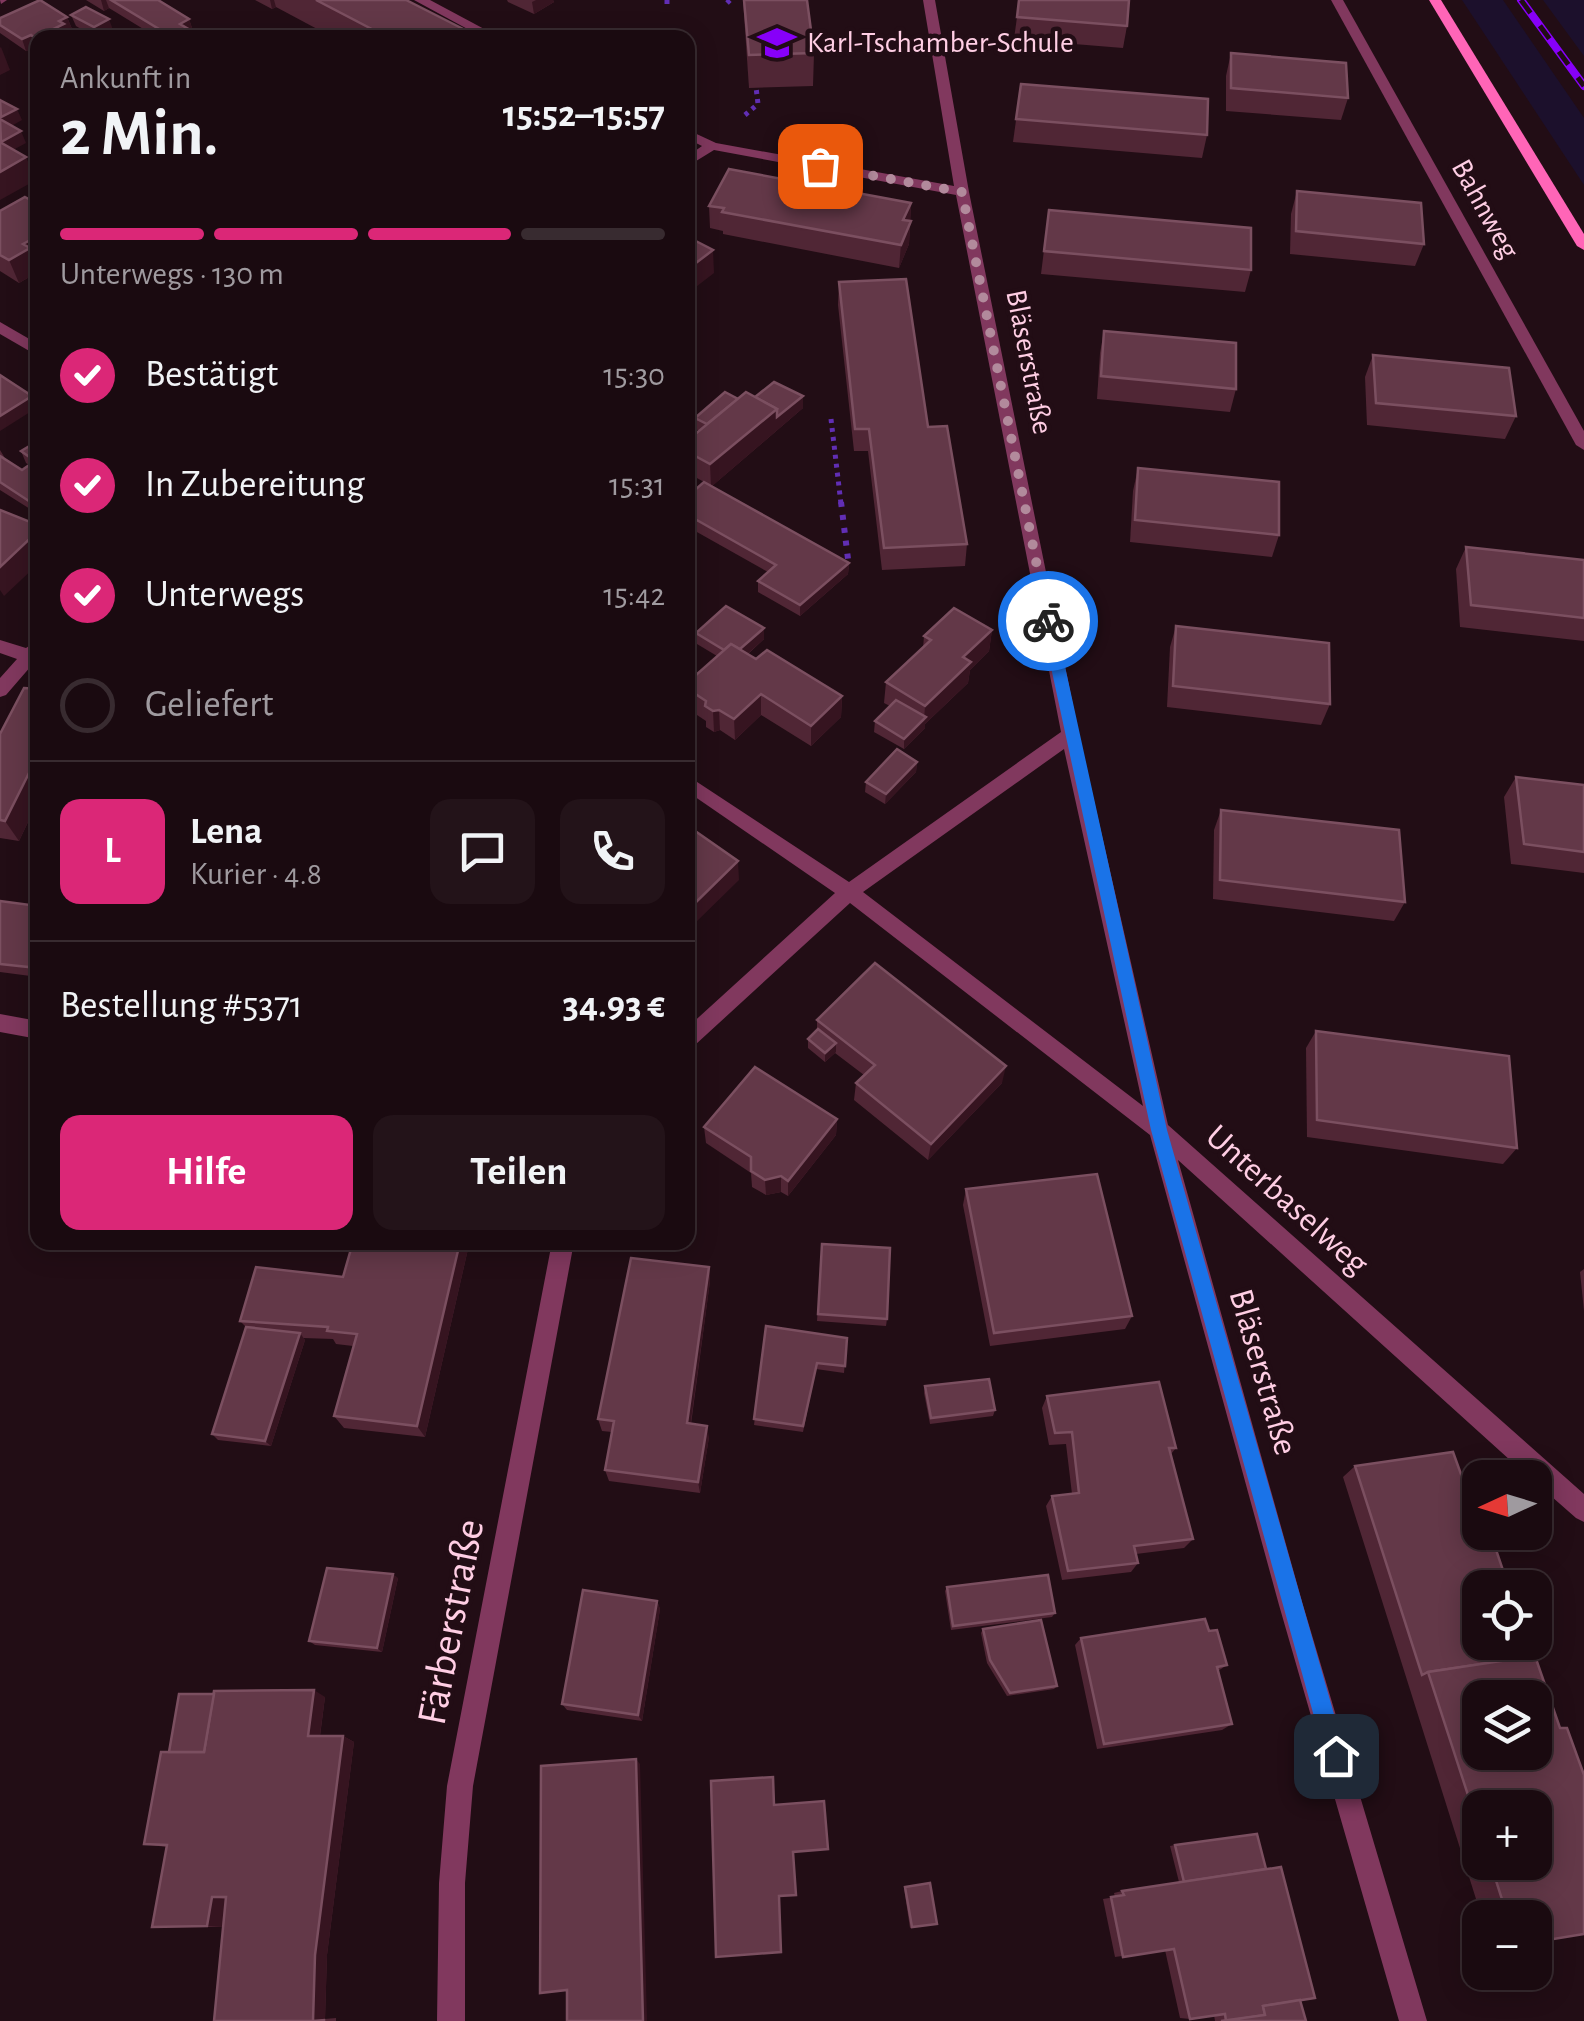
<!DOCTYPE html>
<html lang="de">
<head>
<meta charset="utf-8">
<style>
  :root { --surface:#1a0a10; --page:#231319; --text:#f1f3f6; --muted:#9f9a9f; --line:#382b30; --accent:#db2777 }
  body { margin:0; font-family:"Alegreya Sans",sans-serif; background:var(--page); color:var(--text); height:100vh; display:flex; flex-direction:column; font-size:38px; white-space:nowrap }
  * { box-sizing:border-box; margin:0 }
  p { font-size:32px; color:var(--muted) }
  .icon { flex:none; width:55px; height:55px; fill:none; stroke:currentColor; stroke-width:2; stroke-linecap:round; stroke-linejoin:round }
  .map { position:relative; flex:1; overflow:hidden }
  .panel { position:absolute; left:30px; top:30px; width:665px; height:1220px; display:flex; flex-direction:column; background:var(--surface); border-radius:20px; box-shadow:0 5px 25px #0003,0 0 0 2px var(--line) }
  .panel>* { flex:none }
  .needle { width:65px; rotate:266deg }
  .buttons { position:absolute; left:1462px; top:1460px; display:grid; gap:20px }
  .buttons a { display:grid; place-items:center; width:90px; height:90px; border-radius:20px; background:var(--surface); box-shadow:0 5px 25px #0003,0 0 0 2px var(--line); font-size:50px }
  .pin { position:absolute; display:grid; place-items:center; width:85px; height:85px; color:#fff; margin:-42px; border-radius:20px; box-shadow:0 5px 15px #0006 }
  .courier { position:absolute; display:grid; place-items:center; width:100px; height:100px; margin:-50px; border:8px solid #1a73e8; border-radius:50%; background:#fff; color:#222; box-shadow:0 2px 12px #0007 }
  .head em { font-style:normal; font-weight:700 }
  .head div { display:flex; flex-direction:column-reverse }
  .head { display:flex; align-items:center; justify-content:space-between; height:170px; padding:0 30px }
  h1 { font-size:65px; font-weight:700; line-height:75px }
  .bar { display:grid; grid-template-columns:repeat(4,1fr); gap:15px 10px; align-content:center; height:120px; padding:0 30px }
  .bar i { height:12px; border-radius:8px; background:var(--line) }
  .bar .on { background:var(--accent) }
  .bar p { grid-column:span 4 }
  .line { display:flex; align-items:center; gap:25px; padding:0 30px; border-top:2px solid var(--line) }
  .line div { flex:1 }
  .round { display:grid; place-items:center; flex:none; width:105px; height:105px; border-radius:20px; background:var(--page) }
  ol { padding:0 30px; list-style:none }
  li { display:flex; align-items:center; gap:30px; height:110px }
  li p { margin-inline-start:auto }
  li .icon { padding:10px; border-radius:50%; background:var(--accent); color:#fff; stroke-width:4 }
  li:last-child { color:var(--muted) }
  li i { width:55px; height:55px; border:5px solid var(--line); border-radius:50% }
  .primary-button { display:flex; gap:20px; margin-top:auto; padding:20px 30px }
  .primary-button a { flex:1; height:115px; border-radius:20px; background:var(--accent); color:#fff; font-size:40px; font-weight:700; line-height:115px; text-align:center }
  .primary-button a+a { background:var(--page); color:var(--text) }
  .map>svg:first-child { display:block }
</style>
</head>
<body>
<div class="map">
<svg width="1584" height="2021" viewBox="0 0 1584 2021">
  <rect width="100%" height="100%" fill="#220d15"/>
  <g fill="#1c102c">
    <polygon points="1462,0 1503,0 1584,118 1584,185"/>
    <polygon points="1543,0 1584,0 1584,56"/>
  </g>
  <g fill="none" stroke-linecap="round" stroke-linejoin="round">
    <g stroke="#612eb4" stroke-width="5" stroke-dasharray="4 5" stroke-linecap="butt">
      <polyline points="667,0 667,5"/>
      <polyline points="727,3 730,0"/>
      <polyline points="745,115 758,104 756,87"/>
      <polyline points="831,419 841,504"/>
    </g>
    <polyline stroke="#612eb4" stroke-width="6" stroke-dasharray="5 8" stroke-linecap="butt" points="841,502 848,559"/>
    <g fill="#81385e" fill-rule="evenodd">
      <polygon points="0,0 7,0 1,4"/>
      <polygon points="414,0 430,0 501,38 484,38"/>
      <path d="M 923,0 L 935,0 L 969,192 L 1079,735 L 1168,1125 L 1584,1494 L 1584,1522 L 1576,1518 L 1535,1482 L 1535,1478 L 1530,1478 L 1178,1160 L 1303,1605 L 1427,2021 L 1399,2021 L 1279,1605 L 1150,1135 L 850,903 L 695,1045 L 688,1048 L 688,1027 L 835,893 L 688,792 L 688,776 L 849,882 L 1061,732 L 956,195 L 714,150 L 688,166 L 688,156 L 702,146 L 688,139 L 688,130 L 716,143 L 954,186 ZM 1064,749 L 1143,1106 L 863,892 Z"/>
      <polygon points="1331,0 1343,0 1584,431 1584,450 1576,445"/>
      <polygon points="0,322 38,344 38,356 0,334"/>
      <polygon points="0,640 26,648 38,640 38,658 6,695 0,697 0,678 17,659 0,653"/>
      <polygon points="0,1014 38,1021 38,1039 0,1032"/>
      <polygon points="552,1242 574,1242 473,1786 465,1883 465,2021 437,2021 439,1883 447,1786"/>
    </g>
    <polygon fill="#ff65b7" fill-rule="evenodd" points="1429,0 1441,0 1584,234 1584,250 1577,246"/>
    <g stroke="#8700f9" stroke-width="8">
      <polyline id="rail" points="1521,0 1584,86"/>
    </g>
    <use href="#rail" stroke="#220d15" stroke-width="5" stroke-dasharray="16" stroke-linecap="butt"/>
  </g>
  <g fill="#502635" fill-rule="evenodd">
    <polygon points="86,0 158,0 189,19 193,31 190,32 192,38 158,38 109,8 104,11"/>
    <polygon points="255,0 406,0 481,38 334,38 276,7 272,9"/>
    <polygon points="507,0 553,0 554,2 534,14 508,2"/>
    <polygon points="743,0 807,0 814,53 813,86 749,88"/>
    <polygon points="71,15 113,30 96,38 76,26"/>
    <polygon points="67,17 72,29 67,31 69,36 66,38 38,38 38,48 36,47 26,51 0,33 0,18"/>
    <polygon points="1017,17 1127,26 1123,48 1014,39"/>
    <polygon points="1231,53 1348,98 1341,120 1226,111 1226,76"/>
    <polygon points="1021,84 1207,135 1202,158 1013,142"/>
    <polygon points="1297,191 1424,244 1415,266 1290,254 1291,214"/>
    <polygon points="911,203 909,244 899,268 723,234 723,231 710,228 709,206"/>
    <polygon points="38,204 38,272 19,283 0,271 0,211"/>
    <polygon points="1049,210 1251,270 1245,292 1041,274"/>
    <polygon points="839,282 928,427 967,544 965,566 882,570 868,451 854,451 838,305"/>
    <polygon points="1104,331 1236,389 1230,412 1097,399 1100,353"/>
    <polygon points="1373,355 1516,416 1505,439 1367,425 1365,377"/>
    <polygon points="755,397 803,408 712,486 849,563 848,574 800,616 758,592 758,581 768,572 688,527 688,496 704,482 688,473 688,440 699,431 696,429 695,418 738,399"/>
    <polygon points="38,441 38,514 0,490 0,450 6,460 22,470 29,465 26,463 21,451"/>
    <polygon points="1138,468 1279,535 1272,557 1130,542 1133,491"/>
    <polygon points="1466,547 1584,560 1584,641 1460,627 1456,569"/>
    <polygon points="1176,626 1330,704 1321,725 1167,707 1170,647"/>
    <polygon points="992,630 989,651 970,670 968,683 925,724 925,728 904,749 874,732 875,721 890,706 884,703 886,682 923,648 924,636"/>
    <polygon points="696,633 764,639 748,654 842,696 841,717 811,746 761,715 735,740 720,730 714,732 706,727 706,721 688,709 688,682 717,656 697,644"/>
    <polygon points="38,678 38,801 19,841 0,838 0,734"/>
    <polygon points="917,762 916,772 885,804 865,792 866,782"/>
    <polygon points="1516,777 1584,785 1584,873 1511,864 1504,797"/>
    <polygon points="1221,810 1405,902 1394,921 1213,899 1214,830"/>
    <polygon points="0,901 38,906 38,977 0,972"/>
    <polygon points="817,1020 1002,1083 928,1160 854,1100 856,1083 864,1075 835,1053 825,1062 808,1048 808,1039 817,1030"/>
    <polygon points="1316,1031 1517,1148 1503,1164 1307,1137 1306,1048"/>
    <polygon points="837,1119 836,1135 788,1196 781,1192 766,1195 752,1187 751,1173 706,1143 704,1127"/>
    <polygon points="966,1189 1132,1316 1125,1329 990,1346 963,1205"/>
    <polygon points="822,1244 887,1319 886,1326 817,1321"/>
    <polygon points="468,1249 425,1437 344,1428 334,1416 353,1346 336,1344 333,1339 303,1338 305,1340 271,1446 218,1440 212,1434 246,1327 240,1321 343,1277"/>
    <polygon points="709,1267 710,1281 691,1424 709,1437 700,1493 609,1481 605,1470 612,1432 602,1431 598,1419"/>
    <polygon points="1584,1269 1584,1311 1580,1272"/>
    <polygon points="766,1326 847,1338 844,1373 816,1369 803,1432 754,1425"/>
    <polygon points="925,1386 995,1410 993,1416 930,1424 924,1393"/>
    <polygon points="1047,1396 1176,1448 1171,1454 1193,1539 1184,1548 1136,1554 1138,1563 1131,1572 1062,1580 1046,1506 1052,1496 1072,1494 1066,1444 1049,1445 1042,1408"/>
    <path d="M 1355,1466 L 1480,1588 L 1527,1657 L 1560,1728 L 1535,1918 L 1482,1918 L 1343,1477 ZM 1480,1808 L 1535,1862 L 1480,1862 Z"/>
    <polygon points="398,1578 382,1652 315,1645 309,1641"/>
    <polygon points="947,1587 1055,1613 1052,1617 951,1630 945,1591"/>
    <polygon points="657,1601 660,1609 642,1721 567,1710 562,1704"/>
    <polygon points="983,1629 1057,1686 1054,1689 1007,1696 987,1663 981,1633"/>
    <polygon points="1209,1631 1227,1665 1218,1671 1232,1724 1222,1730 1097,1749 1075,1645 1081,1638"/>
    <polygon points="325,1697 320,1736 343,1736 354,1742 327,1955 325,2019 336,2018 336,2021 214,2021 226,1900 222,1927 152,1927 166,1847 144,1844 169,1752"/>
    <polygon points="1175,1845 1300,2000 1306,2021 1215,2021 1214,2015 1190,2019 1180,2018 1165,1950 1115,1957 1103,1899 1115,1897 1114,1893 1122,1891 1179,1882 1170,1846"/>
    <polygon points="905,1887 937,1924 910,1928 904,1888"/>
  </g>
  <g fill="#361420">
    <polygon points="101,0 106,0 109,8 104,11"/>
    <polygon points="270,0 274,0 276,7 272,9"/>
    <polygon points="536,0 553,0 554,2 534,14 532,2"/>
    <polygon points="67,17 72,29 67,31 69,36 66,38 38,38 38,43 35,38"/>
    <polygon points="109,19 113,30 98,38 94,27"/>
    <polygon points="189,19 193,31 190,32 192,38 176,38 180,24"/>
    <polygon points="31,35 36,47 26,51 22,39"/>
    <polygon points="1,47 10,70 0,75 0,48"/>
    <polygon points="17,109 22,120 6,129 1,117"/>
    <polygon points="21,131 26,143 0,157 0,143"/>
    <polygon points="26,157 36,180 0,200 0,172"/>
    <polygon points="911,203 909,244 899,268 903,220"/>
    <polygon points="38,236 38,272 19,283 9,260 23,244"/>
    <polygon points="713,250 714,273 688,293 688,269"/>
    <polygon points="32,396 38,407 0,431 0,416"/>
    <polygon points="803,396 803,408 711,487 710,464 777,409"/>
    <polygon points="38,531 38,564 4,596 0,590 0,567"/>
    <polygon points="849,563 848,574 800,616 800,605"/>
    <polygon points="764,628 764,639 734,666 733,656"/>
    <polygon points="992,630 989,651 970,670 968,683 925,724 925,728 904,749 904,739 924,720 925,706 963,657"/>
    <polygon points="761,694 761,715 735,740 734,719"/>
    <polygon points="842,696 841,717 811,746 811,726"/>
    <polygon points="719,710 720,730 714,732 713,711"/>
    <polygon points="37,755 38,801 19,841 5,821"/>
    <polygon points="917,762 916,772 885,804 886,794"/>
    <polygon points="738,861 739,880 693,925 694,936 688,943 688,910"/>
    <polygon points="836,1043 836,1052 825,1062 825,1053"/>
    <polygon points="1006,1066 1002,1083 928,1160 931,1144"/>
    <polygon points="837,1119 836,1135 788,1196 788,1181"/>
    <polygon points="781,1176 781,1192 766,1195 765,1180"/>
    <polygon points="460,1242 465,1242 468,1249 425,1437 417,1426"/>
    <polygon points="709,1267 710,1281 689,1435 687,1423"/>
    <polygon points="300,1333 305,1340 271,1446 265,1441"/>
    <polygon points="707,1426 709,1437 700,1493 698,1482"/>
    <polygon points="393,1574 398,1578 382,1652 377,1648"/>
    <polygon points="657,1601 660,1609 642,1721 638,1715"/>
    <polygon points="314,1690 325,1697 319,1742 308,1736"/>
    <polygon points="343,1736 354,1742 327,1955 325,2019 313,2021 315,1955"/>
    <polygon points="636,1759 640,1764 647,2021 643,2021"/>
    <polygon points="212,1897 226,1899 222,1927 207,1926"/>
  </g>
  <g fill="#633848" stroke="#7b4f60" stroke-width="2.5" fill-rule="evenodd">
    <polygon points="40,0 67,17 59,21 64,24 35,38 31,35 22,39 0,25 0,18"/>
    <polygon points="111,0 158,0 189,19 180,24 190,30 174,38"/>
    <polygon points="316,0 406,0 481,38 389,38"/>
    <polygon points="744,0 807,0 814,53 749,55"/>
    <polygon points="1019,0 1129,0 1127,26 1017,17"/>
    <polygon points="86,7 109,19 94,27 71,15"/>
    <polygon points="1231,53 1346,63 1348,98 1231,88"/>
    <polygon points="1021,84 1208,99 1207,135 1016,119"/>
    <polygon points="0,100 17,109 1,117"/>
    <polygon points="0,119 21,131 1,142"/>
    <polygon points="0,142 26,157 0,172"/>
    <polygon points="729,169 911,203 903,220 911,221 901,245 722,212 724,208 709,206"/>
    <polygon points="1297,191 1421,203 1424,244 1296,231"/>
    <polygon points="25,197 38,204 38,236 23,244 30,248 9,260 0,255 0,211"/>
    <polygon points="1049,210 1251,228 1251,270 1044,251"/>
    <polygon points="688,237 713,250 688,269"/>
    <polygon points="906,279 928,427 947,426 967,544 884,548 869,429 855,429 839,282"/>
    <polygon points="1104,331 1236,343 1236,389 1101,376"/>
    <polygon points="1373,355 1509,368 1516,416 1376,403"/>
    <polygon points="0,375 32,396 0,416"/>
    <polygon points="774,382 803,396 777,417 777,409 755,397"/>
    <polygon points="725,392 738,399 707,424 695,418"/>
    <polygon points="746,392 777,409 710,464 688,452 688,440"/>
    <polygon points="38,441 38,470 36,471 38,478 30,483 38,488 38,507 0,482 0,456 22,470 35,461 21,451"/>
    <polygon points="1138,468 1279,482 1279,535 1135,520"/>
    <polygon points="704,482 849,563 800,605 758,581 776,565 688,515 688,496"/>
    <polygon points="0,510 38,525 38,531 0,567"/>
    <polygon points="1466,547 1584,560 1584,618 1471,605"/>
    <polygon points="726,606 764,628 740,649 731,644 724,650 696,633"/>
    <polygon points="954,608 992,630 963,657 971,662 925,706 886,682 931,640 924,636"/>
    <polygon points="1176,626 1329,643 1330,704 1173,686"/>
    <polygon points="731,644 756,659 767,650 842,696 811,726 761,694 734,719 719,710 713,711 705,706 706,701 688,689 688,682"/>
    <polygon points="35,678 38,678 38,689 30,689"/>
    <polygon points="24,688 38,689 38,755 5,821 0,820 0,734"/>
    <polygon points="896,700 926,717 904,739 875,721"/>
    <polygon points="897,749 917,762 886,794 866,782"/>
    <polygon points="1516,777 1584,785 1584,852 1524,844"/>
    <polygon points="1221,810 1399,830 1405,902 1220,880"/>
    <polygon points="688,826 738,861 688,910"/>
    <polygon points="0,901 38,906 38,968 0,964"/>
    <polygon points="875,963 1006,1066 931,1144 856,1083 875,1065 817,1020"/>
    <polygon points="818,1029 836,1043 825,1053 808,1039"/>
    <polygon points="1316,1031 1509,1056 1517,1148 1317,1120"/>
    <polygon points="755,1067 837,1119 788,1181 781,1176 765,1180 751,1171 751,1157 704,1127"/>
    <polygon points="1097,1174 1132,1316 994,1333 966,1189"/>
    <polygon points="353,1242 460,1242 417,1426 334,1416 357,1334 327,1331 328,1327 240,1321 256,1267 343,1277"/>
    <polygon points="822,1244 890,1248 887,1319 818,1314"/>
    <polygon points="631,1258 709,1267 687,1423 707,1426 698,1482 605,1470 614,1421 598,1419"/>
    <polygon points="766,1326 847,1338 845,1366 817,1363 803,1426 754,1419"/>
    <polygon points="246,1327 300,1333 265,1441 212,1434"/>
    <polygon points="989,1379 995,1410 931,1418 925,1386"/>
    <polygon points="1159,1382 1176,1448 1169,1448 1193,1539 1134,1546 1138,1563 1068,1571 1052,1496 1079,1493 1072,1432 1055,1433 1047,1396"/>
    <polygon points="1453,1452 1471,1502 1478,1501 1480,1506 1480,1532 1490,1532 1509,1588 1480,1588 1480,1642 1521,1642 1527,1657 1428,1672 1422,1675 1355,1466"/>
    <polygon points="327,1568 393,1574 377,1648 309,1641"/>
    <polygon points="1048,1575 1055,1613 953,1626 947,1587"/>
    <polygon points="583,1590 657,1601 638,1715 562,1704"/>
    <polygon points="1205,1619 1209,1631 1217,1630 1227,1665 1217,1667 1232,1724 1104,1744 1081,1638"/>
    <polygon points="1041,1620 1057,1686 1010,1693 990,1660 983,1629"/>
    <path d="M 1535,1656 L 1560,1728 L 1567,1728 L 1584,1775 L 1584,1934 L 1535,1942 L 1535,1918 L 1508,1918 L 1490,1862 L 1535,1862 L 1535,1808 L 1480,1808 L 1480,1832 L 1428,1672 ZM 1480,1698 L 1535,1698 L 1535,1752 L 1480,1752 Z"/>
    <polygon points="314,1690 308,1736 343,1736 315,1955 313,2021 324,2020 324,2021 214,2021 226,1897 212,1897 207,1926 152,1927 167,1845 144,1844 161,1752 204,1752 214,1691"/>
    <polygon points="179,1694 214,1694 204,1752 169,1752"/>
    <polygon points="636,1759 643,2021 567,2021 567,1990 540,1993 541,1766"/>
    <polygon points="773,1777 774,1805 824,1801 828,1849 793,1852 796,1895 779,1896 781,1952 716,1957 711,1781"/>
    <polygon points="1257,1834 1266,1869 1184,1882 1175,1845"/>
    <polygon points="1281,1867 1315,1998 1263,2006 1265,2015 1226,2021 1225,2014 1190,2019 1174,1949 1123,1957 1111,1897 1124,1895 1122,1891"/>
    <polygon points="930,1883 937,1924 912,1927 905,1887"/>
    <polygon points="1300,2000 1306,2021 1221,2021 1265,2015 1263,2006"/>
  </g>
  <polygon fill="#1a73e8" points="1048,616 1055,621 1167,1130 1346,1756 1343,1764 1336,1767 1328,1764 1325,1756 1151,1130 1041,621"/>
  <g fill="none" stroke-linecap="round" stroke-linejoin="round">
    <polyline stroke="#b28a9c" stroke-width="10" stroke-dasharray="0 18" points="820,166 962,192 1048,621"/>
  </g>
  <defs>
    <g id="school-bare" transform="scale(3)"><path d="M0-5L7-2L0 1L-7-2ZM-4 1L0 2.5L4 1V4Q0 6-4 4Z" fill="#8700f9" stroke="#220d15" stroke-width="2.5" paint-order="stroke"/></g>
  </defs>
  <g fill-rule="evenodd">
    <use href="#school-bare" x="777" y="43"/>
  </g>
  <g text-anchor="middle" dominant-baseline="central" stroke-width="9" stroke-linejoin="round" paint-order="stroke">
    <g font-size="30" fill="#ffcee4" stroke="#220d15" text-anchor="start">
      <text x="807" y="43">Karl-Tschamber-Schule</text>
    </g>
    <g font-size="30" fill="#ffcee4" stroke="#220d15">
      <text transform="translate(1485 209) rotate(61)">Bahnweg</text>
      <text transform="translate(1029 362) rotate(79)">Bläserstraße</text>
    </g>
    <g font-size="35" fill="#ffcee4" stroke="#220d15">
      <text transform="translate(1287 1200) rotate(42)">Unterbaselweg</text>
      <text transform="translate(1263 1372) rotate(74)">Bläserstraße</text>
    </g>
    <g font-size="42" fill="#ffcee4" stroke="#220d15">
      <text transform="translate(451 1622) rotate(-79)">Färberstraße</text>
    </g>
  </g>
</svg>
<div class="buttons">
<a><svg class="needle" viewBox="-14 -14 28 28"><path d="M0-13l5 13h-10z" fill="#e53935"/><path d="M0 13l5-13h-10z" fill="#9f9a9f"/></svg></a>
<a><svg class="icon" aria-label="locate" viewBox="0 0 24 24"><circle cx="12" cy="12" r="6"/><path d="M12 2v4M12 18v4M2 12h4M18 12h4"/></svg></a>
<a><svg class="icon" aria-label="layers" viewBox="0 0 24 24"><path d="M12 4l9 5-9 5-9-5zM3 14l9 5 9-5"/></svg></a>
<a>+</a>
<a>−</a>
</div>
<div class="pin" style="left:820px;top:166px;background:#ea580c"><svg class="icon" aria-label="bag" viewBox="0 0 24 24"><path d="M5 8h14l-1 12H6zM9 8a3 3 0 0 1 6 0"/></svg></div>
<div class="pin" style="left:1336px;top:1756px;background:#1f2937"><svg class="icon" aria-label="home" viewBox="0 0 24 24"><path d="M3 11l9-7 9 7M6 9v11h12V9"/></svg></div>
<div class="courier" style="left:1048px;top:621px"><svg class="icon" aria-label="bike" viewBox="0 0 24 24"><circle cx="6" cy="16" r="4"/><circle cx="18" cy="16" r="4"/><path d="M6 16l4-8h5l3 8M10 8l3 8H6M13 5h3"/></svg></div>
<section class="panel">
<div class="head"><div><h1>2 Min.</h1><p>Ankunft in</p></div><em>15:52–15:57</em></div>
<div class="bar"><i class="on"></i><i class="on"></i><i class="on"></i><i></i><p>Unterwegs · 130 m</p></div>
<ol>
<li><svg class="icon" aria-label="check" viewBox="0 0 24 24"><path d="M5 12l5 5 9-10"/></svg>Bestätigt<p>15:30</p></li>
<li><svg class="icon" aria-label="check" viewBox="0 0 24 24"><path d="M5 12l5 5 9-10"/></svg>In Zubereitung<p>15:31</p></li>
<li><svg class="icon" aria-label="check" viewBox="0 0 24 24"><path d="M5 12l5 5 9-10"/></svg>Unterwegs<p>15:42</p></li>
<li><i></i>Geliefert</li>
</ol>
<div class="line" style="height:180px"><b class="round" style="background:var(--accent);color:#fff">L</b><div><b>Lena</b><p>Kurier · 4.8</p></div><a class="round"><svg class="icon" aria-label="chat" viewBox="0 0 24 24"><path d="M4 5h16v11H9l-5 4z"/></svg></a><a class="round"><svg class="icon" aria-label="phone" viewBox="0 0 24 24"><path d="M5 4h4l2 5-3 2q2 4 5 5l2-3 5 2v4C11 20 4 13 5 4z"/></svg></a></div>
<div class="line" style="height:130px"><div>Bestellung #5371</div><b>34.93 €</b></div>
<div class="primary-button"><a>Hilfe</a><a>Teilen</a></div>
</section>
</div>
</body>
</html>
